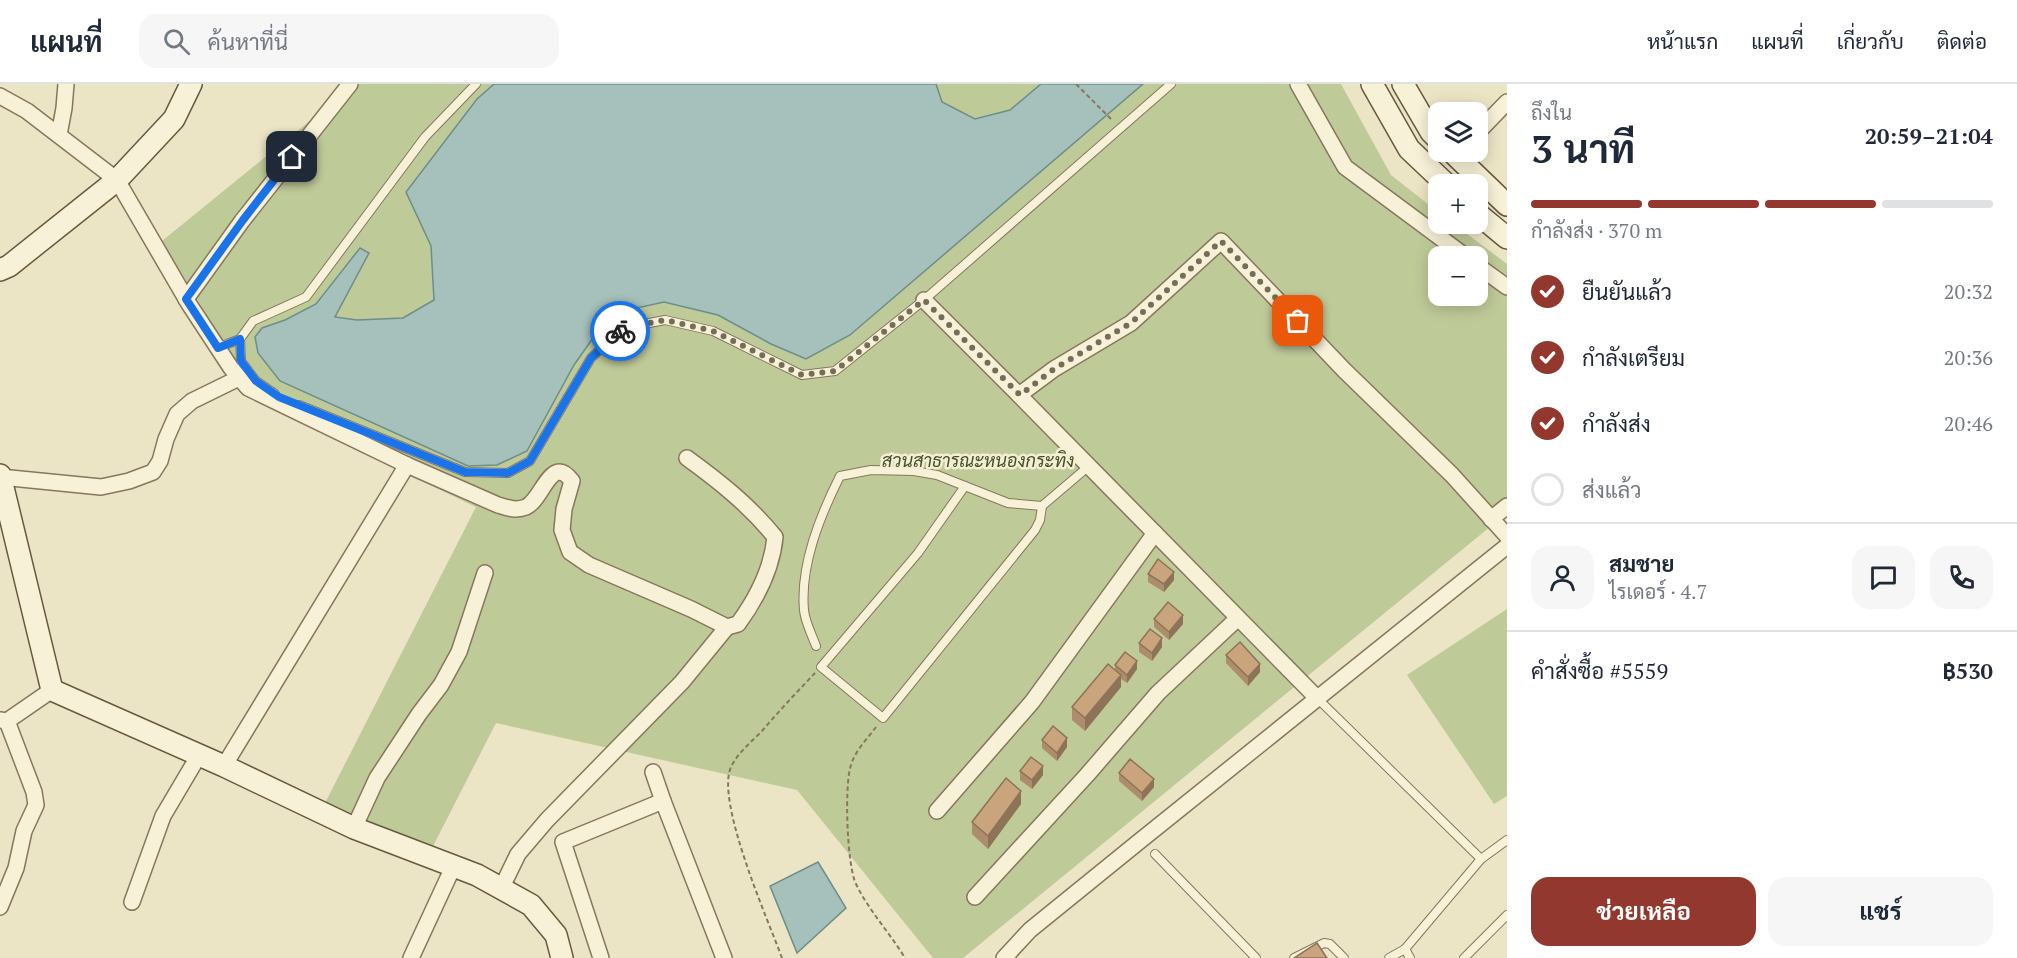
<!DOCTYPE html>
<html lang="th">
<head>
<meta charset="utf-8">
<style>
  :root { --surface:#fff; --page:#f6f6f7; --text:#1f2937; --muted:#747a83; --line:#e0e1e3; --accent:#93382e }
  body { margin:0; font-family:"PT Serif",Sarabun,serif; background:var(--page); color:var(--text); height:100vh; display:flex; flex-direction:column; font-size:22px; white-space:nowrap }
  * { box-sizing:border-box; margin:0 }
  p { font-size:20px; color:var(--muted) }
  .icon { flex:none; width:33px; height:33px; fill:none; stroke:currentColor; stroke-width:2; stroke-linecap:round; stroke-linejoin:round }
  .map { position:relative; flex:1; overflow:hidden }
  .drawer { display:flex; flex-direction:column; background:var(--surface); width:510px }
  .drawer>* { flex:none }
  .buttons { position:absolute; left:1428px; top:18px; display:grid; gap:12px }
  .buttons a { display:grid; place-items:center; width:60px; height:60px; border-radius:12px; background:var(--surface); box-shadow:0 3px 15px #0003; font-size:30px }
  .pin { position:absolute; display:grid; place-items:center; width:51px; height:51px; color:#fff; margin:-26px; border-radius:12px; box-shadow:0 3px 9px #0006 }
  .courier { position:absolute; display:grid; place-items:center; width:60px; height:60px; margin:-30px; border:4px solid #1a73e8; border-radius:50%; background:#fff; color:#222; box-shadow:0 2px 8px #0007 }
  .head em { font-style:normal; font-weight:700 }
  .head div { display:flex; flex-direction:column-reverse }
  .head { display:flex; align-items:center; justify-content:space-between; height:102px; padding:0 24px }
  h1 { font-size:39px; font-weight:700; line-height:45px }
  .bar { display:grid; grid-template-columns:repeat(4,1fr); gap:9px 6px; align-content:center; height:72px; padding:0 24px }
  .bar i { height:8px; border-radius:4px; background:var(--line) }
  .bar .current { background:var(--accent) }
  .bar p { grid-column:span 4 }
  .line { display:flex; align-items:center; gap:15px; padding:0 24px; border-top:2px solid var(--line) }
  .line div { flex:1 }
  .round { display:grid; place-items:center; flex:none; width:63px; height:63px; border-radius:18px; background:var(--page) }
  ol { padding:0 24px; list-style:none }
  li { display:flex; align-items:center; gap:18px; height:66px }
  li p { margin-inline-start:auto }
  li .icon { padding:6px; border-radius:50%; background:var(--accent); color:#fff; stroke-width:4 }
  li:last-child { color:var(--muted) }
  li i { width:33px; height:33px; border:3px solid var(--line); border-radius:50% }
  .primary-button { display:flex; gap:12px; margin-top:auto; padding:12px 24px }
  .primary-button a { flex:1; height:69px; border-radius:18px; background:var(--accent); color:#fff; font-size:24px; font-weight:700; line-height:69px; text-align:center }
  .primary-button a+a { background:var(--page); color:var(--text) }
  header { display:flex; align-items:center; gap:36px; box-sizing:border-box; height:84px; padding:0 30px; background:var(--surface); border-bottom:2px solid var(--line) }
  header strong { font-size:28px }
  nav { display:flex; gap:33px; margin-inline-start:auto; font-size:21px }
  .search { width:420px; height:54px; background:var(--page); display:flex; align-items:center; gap:15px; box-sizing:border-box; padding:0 21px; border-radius:18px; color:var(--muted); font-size:22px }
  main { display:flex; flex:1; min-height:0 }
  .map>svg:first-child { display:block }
</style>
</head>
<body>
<header>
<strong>แผนที่</strong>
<div class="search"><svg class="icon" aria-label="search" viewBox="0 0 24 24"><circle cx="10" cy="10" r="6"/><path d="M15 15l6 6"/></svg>ค้นหาที่นี่</div>
<nav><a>หน้าแรก</a><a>แผนที่</a><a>เกี่ยวกับ</a><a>ติดต่อ</a></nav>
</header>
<main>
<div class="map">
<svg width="1507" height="874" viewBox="0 0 1507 874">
  <rect width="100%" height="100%" fill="#ece5c5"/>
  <g fill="#bfca99" fill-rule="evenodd">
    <path d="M 355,0 L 1341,0 L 1391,91 L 1438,128 L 1438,140 L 1454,140 L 1507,180 L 1507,429 L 963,874 L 933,874 L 797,706 L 496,639 L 430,768 L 324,721 L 476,423 L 313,345 L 243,291 L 162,157 ZM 1438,172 L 1478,172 L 1478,212 L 1438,212 Z"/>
    <polygon points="1507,525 1507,712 1494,720 1407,591"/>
  </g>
  <g fill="#a6c0bb" stroke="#6d8e89" stroke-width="1.5">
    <polygon points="494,0 936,0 942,18 975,35 1010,26 1041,0 1143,0 850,251 806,275 771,260 718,231 664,218 610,230 574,281 527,367 497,381 468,382 280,297 258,269 255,253 262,244 285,236 316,220 360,164 369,169 335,233 357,236 403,234 434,216 431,162 406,108 477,15"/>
    <polygon points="818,778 846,824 797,869 770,802"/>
  </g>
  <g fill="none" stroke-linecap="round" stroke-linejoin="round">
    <g stroke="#87775c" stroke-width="10">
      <g id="lane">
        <polyline points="217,264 240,255"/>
        <polyline points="275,310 256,297 241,277 240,255 253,237 306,213 425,53 476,0"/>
        <polyline points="299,321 465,388 508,389 530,377 591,274 623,244 665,236 713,247 802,291 835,287 924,216 1171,0"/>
        <polyline points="965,402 918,469 821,583 883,634 1035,446 1040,436 1042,422"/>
        <path d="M 816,562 C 812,551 805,538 804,526 C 800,481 820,432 840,392 L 871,386 L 914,387 L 937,391 L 1008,419 L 1042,422 L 1089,382"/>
        <polyline points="1318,615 1481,775"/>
        <polyline points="1155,770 1256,874"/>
        <polyline points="1294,874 1324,859 1330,860 1344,874"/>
        <polyline points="1389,874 1405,865"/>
        <polyline points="1410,874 1405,865 1481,775 1507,756"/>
        <polyline points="1464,874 1507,831"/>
      </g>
    </g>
    <g stroke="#87775c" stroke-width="18">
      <g id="street">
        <polyline points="1298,0 1345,83 1465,172"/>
        <path d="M 0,12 L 27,27 L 117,96 L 189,220 L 231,284 L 248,304 L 407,381 L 498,421 C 508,424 516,427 526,423 C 543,415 551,369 572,397 L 564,425 L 562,446 L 570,468 L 589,481 L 691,525 L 727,543 L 738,540 C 757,514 772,485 775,453 C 750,422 720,398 687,374"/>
        <polyline points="1478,48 1507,18"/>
        <polyline points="59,51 64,24 66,0"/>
        <polyline points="1478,182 1507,203"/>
        <polyline points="186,215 242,137 350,0"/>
        <polyline points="924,216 1019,311 1318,615"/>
        <polyline points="1019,311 1054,285 1131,239 1221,157 1344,286 1452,391 1507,452"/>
        <polyline points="0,393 101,403 129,397 153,388 160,377 166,355 177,330 192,317 239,294"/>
        <polyline points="1491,435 1507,422"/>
        <polyline points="0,636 7,637 52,606"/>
        <polyline points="224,682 407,381"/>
        <polyline points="653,688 663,717"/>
        <polyline points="937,727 1032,618 1155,449"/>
        <polyline points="354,744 377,694 419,630 441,601 459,568 485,489"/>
        <polyline points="501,805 518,770 547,736 682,598 727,543"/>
        <polyline points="975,813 1087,691 1158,609 1238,534"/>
        <polyline points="132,818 163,732 199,671"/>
        <polyline points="0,823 16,784 24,747 36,721 34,708 7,637"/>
        <polyline points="411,874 454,781"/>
        <polyline points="601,874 563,758 663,717 724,874"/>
        <polyline points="1004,874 1030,846 1141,756 1507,462"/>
      </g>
    </g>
    <g stroke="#68583f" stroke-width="24">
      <g id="secondary">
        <polyline points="1372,0 1409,65 1446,100"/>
        <polyline points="1403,0 1431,48 1438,55"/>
        <polyline points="1452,68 1507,121"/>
        <polyline points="1478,130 1507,154"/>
        <polyline points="0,186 9,182 117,96 174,35 191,0"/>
        <polyline points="0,391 52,606 224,682 354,744 477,791 531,821 556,851 562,874"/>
      </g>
    </g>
    <g stroke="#87775c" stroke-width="2" stroke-dasharray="4.5 3" stroke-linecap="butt">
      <polyline points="1076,0 1112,36"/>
      <path d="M 876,643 C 867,655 855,667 851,681 C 844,701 847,782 856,800 C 869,827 890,849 905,874"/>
      <path d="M 782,874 C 769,838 713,713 732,681 C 739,668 751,658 762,647 C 779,627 797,608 815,589"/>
    </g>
    <use href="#lane" stroke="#f7f1d8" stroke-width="8"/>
    <use href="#street" stroke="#f7f1d8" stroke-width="15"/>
    <use href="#secondary" stroke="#f7f1d8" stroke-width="21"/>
  </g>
  <g fill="#ad8d6b">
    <polygon points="1148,490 1174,496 1164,508 1148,498"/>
    <polygon points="1154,535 1183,540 1169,556 1154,543"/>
    <polygon points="1139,559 1162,563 1152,577 1139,568"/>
    <polygon points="1226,571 1260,588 1248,602 1226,579"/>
    <polygon points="1115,581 1137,585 1127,599 1121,595 1121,603 1085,647 1072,636 1072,623 1115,586"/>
    <polygon points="1042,656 1067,663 1057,677 1042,664"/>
    <polygon points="1020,687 1043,691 1032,705 1020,696"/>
    <polygon points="1119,689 1154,703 1142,717 1119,697"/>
    <polygon points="1021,720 988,765 972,750 972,738"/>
  </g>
  <g fill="#8d7357">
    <polygon points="1174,488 1174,496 1164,508 1164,500"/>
    <polygon points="1183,531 1183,540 1169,556 1169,548"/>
    <polygon points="1162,554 1162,563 1152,577 1152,569"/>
    <polygon points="1137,577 1137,585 1127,599 1127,591"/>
    <polygon points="1260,580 1260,588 1248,602 1248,593"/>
    <polygon points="1121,591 1121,603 1085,647 1085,634"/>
    <polygon points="1067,654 1067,663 1057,677 1057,669"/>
    <polygon points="1043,682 1043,691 1032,705 1032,696"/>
    <polygon points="1154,695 1154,703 1142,717 1142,709"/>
    <polygon points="1021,707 1021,720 988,765 988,752"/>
  </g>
  <g fill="#c9a47c" stroke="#8d7357" stroke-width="1.5">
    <polygon points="1158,475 1174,488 1164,500 1148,490"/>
    <polygon points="1168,518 1183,531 1169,548 1154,535"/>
    <polygon points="1150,545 1162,554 1152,569 1139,559"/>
    <polygon points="1240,558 1260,580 1248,593 1226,571"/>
    <polygon points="1125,568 1137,577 1127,591 1115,581"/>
    <polygon points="1108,580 1121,591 1085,634 1072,623"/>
    <polygon points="1053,642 1067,654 1057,669 1042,656"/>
    <polygon points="1031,673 1043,682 1032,696 1020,687"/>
    <polygon points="1130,675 1154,695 1142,709 1119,689"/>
    <polygon points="1006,694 1021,707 988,752 972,738"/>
    <polygon points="1317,859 1327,874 1294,874"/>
  </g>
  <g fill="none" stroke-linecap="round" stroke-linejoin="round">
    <polyline stroke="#766d59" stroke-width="6" stroke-dasharray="0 10.8" points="620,247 623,244 665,236 713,247 802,291 835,287 924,216 1020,311 1054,285 1131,239 1221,157 1298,237"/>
    <polyline stroke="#1a73e8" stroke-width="8" points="292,73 243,136 186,215 218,264 240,255 241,277 256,297 279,313 465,388 508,389 530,377 591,274 620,247"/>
  </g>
  <g text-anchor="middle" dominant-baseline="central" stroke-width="5" stroke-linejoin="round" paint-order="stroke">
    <g font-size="18" font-style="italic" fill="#435326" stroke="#f4eed4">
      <text x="978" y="376">สวนสาธารณะหนองกระทิง</text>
    </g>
  </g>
</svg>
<div class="buttons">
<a><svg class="icon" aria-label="layers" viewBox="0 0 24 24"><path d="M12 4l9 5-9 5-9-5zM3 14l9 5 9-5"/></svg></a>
<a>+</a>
<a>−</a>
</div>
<div class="pin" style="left:1298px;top:237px;background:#ea580c"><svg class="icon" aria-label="bag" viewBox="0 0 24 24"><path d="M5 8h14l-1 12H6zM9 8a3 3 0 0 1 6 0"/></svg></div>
<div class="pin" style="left:292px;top:73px;background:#1f2937"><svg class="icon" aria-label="home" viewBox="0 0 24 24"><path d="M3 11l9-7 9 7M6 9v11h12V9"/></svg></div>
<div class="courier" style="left:620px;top:247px"><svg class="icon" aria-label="bike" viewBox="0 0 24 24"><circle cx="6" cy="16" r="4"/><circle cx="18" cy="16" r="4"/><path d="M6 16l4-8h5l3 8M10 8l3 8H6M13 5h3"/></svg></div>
</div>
<section class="drawer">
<div class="head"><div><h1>3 นาที</h1><p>ถึงใน</p></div><em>20:59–21:04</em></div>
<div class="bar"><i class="current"></i><i class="current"></i><i class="current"></i><i></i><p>กำลังส่ง · 370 m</p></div>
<ol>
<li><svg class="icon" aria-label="check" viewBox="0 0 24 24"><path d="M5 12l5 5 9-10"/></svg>ยืนยันแล้ว<p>20:32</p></li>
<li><svg class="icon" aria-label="check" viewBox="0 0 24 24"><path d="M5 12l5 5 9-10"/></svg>กำลังเตรียม<p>20:36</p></li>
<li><svg class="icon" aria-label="check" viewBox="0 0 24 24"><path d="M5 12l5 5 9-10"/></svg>กำลังส่ง<p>20:46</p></li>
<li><i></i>ส่งแล้ว</li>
</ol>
<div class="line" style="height:108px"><a class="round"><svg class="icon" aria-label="person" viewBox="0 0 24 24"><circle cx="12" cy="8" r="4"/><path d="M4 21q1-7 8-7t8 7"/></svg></a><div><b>สมชาย</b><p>ไรเดอร์ · 4.7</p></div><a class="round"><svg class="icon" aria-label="chat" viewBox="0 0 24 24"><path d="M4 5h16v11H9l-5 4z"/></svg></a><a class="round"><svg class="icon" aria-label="phone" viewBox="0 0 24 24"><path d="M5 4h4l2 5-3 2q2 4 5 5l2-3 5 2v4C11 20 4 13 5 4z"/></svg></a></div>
<div class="line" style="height:78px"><div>คำสั่งซื้อ #5559</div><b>฿530</b></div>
<div class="primary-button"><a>ช่วยเหลือ</a><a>แชร์</a></div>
</section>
</main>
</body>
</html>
